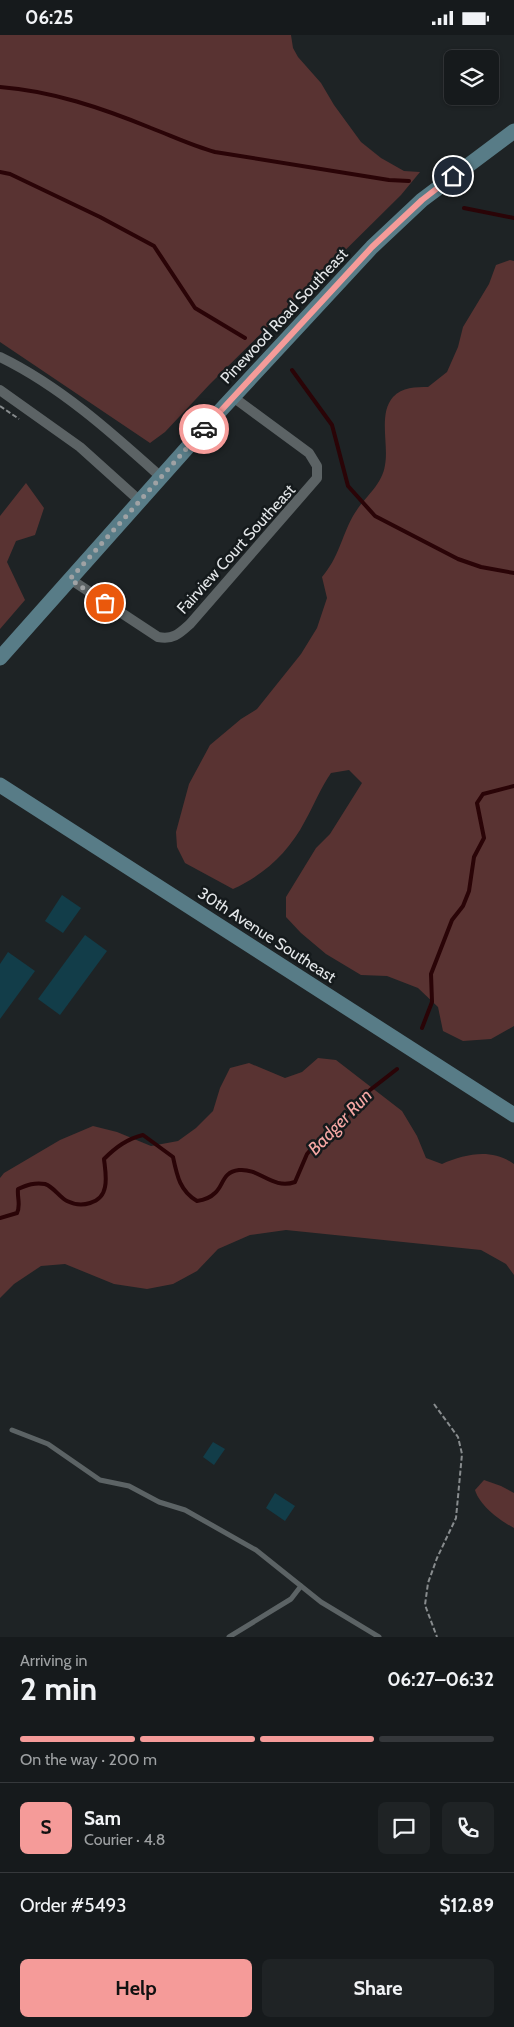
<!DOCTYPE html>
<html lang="en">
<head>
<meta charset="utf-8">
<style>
  :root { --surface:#161a1c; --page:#1f2325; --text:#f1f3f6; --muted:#9ea1a3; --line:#35383b; --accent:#f59b99 }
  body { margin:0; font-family:Cabin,sans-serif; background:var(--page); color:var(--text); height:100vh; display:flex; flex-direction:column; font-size:19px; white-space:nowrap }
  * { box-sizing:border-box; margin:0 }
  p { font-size:16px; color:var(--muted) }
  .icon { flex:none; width:28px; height:28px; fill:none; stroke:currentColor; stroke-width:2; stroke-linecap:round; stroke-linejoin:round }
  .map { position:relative; height:1602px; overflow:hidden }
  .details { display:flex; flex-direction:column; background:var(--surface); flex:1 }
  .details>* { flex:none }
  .tools { position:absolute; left:444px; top:15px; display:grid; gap:10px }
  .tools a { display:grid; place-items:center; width:55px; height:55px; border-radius:8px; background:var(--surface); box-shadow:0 1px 4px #0004,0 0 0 1px var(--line); font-size:25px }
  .pin { position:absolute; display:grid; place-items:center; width:42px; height:42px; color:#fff; margin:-21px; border:2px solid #fff; border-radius:50%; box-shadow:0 1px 5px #0007 }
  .courier { position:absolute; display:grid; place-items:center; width:50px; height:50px; margin:-25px; border:4px solid #f59b99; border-radius:50%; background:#fff; color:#222; box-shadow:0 1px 6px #0007 }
  .overview em { font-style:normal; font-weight:700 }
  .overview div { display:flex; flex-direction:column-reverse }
  .overview { display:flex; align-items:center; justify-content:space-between; height:85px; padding:0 20px }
  h1 { font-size:32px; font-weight:700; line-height:38px }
  .bar { display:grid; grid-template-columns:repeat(4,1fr); gap:8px 5px; align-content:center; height:60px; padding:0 20px }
  .bar i { height:6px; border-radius:4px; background:var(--line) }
  .bar .current { background:var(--accent) }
  .bar p { grid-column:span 4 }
  .line { display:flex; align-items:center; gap:12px; padding:0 20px; border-top:1px solid var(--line) }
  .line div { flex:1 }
  .round { display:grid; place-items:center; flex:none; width:52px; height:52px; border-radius:8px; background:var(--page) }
  .action { display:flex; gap:10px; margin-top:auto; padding:10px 20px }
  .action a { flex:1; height:58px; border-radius:8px; background:var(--accent); color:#111; font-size:20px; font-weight:700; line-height:58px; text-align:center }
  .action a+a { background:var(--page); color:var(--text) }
  .status { display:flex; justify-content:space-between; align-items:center; height:35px; padding:0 25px; background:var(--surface); direction:ltr }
  .status svg { height:14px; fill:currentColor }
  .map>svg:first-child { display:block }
</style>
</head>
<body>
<div class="status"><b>06:25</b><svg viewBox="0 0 49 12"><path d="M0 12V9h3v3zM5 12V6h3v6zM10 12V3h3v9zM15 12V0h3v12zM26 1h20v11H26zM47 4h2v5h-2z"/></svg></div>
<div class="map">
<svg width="514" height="1602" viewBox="0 0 514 1602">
  <rect width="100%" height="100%" fill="#1e2325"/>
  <g fill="#593332">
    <polygon points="0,0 291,0 293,13 298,22 321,48 334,70 361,107 381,123 404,136 420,137 401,160 210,349 165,397 150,408 0,307"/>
    <path d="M 510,225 L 514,226 L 514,991 L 491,1004 L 463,1006 L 443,996 L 438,972 L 418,953 L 387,941 L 361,940 L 326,919 L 301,898 L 286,882 L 286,862 L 316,813 L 330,799 L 362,748 L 349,735 L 331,738 C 320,754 314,770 305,786 C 289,817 264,840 233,854 L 185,828 L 177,812 L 176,797 L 189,749 L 210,710 L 241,684 L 257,674 L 301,619 L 317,593 L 327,563 L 322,542 C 339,522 341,503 353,481 C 363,463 382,451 385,430 C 389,410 378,379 393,362 C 402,352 416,352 428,352 L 447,337 L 458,312 L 463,292 L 489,249 L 496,230 Z"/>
    <polygon points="26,448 44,473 35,500 16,506 7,527 25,565 0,594 0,481"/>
    <path d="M 318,1023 L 336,1025 L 402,1076 L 417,1101 L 426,1123 L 442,1129 C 466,1119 491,1113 514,1129 L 514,1240 L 506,1229 L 481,1215 L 286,1195 L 250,1200 L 218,1214 L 197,1236 L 173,1249 L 147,1254 L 114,1249 L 65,1229 L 41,1231 L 14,1249 L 0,1263 L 0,1143 L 4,1138 L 60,1105 L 93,1091 L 117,1097 L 151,1111 L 178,1106 L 196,1093 L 213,1076 L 220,1053 L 230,1033 L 249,1028 L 285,1043 L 302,1037 Z"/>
    <path d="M 484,1445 L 501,1451 L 514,1458 L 514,1493 C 499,1485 480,1471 475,1455 Z"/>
  </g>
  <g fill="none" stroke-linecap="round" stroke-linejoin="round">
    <g stroke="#2a0407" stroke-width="4">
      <path d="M 0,52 C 52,56 102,73 151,93 C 172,101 193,111 215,117 L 389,145 L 409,146"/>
      <polyline points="0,137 10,139 100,182 154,211 195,273 245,303"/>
      <polyline points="464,173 514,183"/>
      <polyline points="292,335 332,390 348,451 375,481 458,524 481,532 514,538"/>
      <polyline points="422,993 432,967 431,939 452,885 463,871 469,856 474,822 484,803 477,768 483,759 514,751"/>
      <path d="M 0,1183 L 17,1178 C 21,1170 17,1163 18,1154 C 27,1150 35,1147 45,1149 C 54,1152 59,1162 67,1166 C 81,1173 102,1169 105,1152 C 107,1143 105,1133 104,1124 C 116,1112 127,1104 143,1100 L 173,1122 C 177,1141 180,1156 197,1166 C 204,1165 210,1163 215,1158 C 224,1150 222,1137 239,1135 C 260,1133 272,1155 295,1147 L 307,1119 L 318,1106 L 335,1092 L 370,1055 L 397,1034"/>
    </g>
  </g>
  <g fill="#123d49">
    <polygon points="62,860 81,873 63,898 45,886"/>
    <polygon points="85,900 107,916 60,980 38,964"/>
    <polygon points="8,917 35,936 0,984 0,929"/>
    <polygon points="213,1407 225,1414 214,1430 203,1422"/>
    <polygon points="275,1458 295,1471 285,1486 266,1473"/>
  </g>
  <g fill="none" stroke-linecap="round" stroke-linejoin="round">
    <g stroke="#888c8e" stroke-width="2" stroke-dasharray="5 2.5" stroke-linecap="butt">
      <polyline points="0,371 19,384"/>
      <polyline points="434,1369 458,1402 462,1419 456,1483 437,1523 428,1548 425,1570 437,1602"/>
    </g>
    <g stroke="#5c6365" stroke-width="5">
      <polyline points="12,1395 48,1409 100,1445 129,1451 159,1467 185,1475 256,1515 321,1567 379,1602"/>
      <polyline points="229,1602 291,1564 301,1551"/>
    </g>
    <g stroke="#5c6365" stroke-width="10">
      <path d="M 0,322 C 60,351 112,398 161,442"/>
      <polyline points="0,355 80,412 140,466"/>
      <path d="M 70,544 L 158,602 C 173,605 179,599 190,589 L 317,443 L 317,431 L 309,418 L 233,362"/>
    </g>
    <g stroke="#587c87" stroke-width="15">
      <polyline points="0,623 219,377 372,212 422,165 514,96"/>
      <polyline points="0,750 514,1080"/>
    </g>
  </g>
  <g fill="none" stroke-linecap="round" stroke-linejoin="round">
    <polyline stroke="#9fa2a4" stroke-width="5" stroke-dasharray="0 9" points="105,568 70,544 204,394"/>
    <polyline stroke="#f59b99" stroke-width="6" points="204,394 372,212 422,165 453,141"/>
  </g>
  <g text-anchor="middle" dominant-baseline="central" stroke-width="5" stroke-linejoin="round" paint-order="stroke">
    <g font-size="16" fill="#e4e7e9" stroke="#151a1c">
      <text transform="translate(284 281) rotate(-47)">Pinewood Road Southeast</text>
      <text transform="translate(236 514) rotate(-48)">Fairview Court Southeast</text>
      <text transform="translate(267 900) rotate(33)">30th Avenue Southeast</text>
    </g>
    <g font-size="18" font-style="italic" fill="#f7a8a5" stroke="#151a1c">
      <text transform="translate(340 1087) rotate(-46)">Badger Run</text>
    </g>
  </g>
</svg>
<div class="tools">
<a><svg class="icon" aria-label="layers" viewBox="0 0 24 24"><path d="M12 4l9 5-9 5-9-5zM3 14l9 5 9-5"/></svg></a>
</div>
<div class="pin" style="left:105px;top:568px;background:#ea580c"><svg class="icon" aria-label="bag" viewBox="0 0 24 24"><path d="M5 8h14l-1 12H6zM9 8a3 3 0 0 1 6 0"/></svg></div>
<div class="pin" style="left:453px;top:141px;background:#1f2937"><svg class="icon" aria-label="home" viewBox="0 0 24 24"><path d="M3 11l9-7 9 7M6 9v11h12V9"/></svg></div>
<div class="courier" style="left:204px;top:394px"><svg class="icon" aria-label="car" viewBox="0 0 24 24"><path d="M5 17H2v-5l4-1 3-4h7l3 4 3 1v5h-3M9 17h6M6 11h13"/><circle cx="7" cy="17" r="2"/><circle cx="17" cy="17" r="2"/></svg></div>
</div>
<section class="details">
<div class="overview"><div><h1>2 min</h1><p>Arriving in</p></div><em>06:27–06:32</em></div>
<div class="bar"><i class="current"></i><i class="current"></i><i class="current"></i><i></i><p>On the way · 200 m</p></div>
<div class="line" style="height:90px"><b class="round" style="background:var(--accent);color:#111">S</b><div><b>Sam</b><p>Courier · 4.8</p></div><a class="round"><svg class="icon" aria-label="chat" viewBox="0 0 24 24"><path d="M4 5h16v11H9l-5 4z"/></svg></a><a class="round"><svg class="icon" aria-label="phone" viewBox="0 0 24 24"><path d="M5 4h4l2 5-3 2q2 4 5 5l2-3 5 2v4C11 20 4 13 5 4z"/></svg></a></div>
<div class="line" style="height:65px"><div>Order #5493</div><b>$12.89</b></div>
<div class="action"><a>Help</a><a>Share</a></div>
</section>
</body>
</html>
